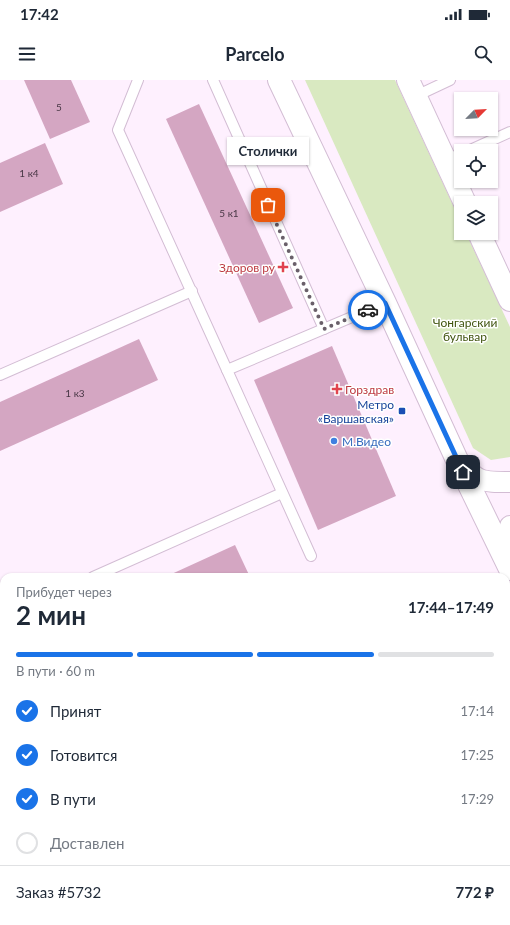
<!DOCTYPE html>
<html lang="ru">
<head>
<meta charset="utf-8">
<style>
  :root { --surface:#fff; --page:#f2f2f3; --text:#1f2937; --muted:#747a83; --line:#e0e1e3; --accent:#1a73e8 }
  body { margin:0; font-family:Lato,sans-serif; background:var(--page); color:var(--text); height:100vh; display:flex; flex-direction:column; font-size:15px; white-space:nowrap }
  * { box-sizing:border-box; margin:0 }
  p { font-size:13px; color:var(--muted) }
  .icon { flex:none; width:22px; height:22px; fill:none; stroke:currentColor; stroke-width:2; stroke-linecap:round; stroke-linejoin:round }
  .map { position:relative; flex:1; overflow:hidden }
  .side { position:absolute; left:0px; top:493px; width:510px; height:352px; display:flex; flex-direction:column; background:var(--surface); border-radius:12px 12px 0 0; box-shadow:0 1px 3px #0004 }
  .side>* { flex:none }
  .needle { width:26px; rotate:66deg }
  .fabs { position:absolute; left:454px; top:12px; display:grid; gap:8px }
  .fabs a { display:grid; place-items:center; width:44px; height:44px; border-radius:0px; background:var(--surface); box-shadow:0 1px 3px #0004; font-size:20px }
  .pin { position:absolute; display:grid; place-items:center; width:34px; height:34px; color:#fff; margin:-17px; border-radius:8px; box-shadow:0 2px 6px #0006 }
  .courier { position:absolute; display:grid; place-items:center; width:40px; height:40px; margin:-20px; border:3px solid #1a73e8; border-radius:50%; background:#fff; color:#222; box-shadow:0 1px 5px #0007 }
  .bubble { position:absolute; height:28px; border-radius:0px; background:var(--surface); box-shadow:0 1px 3px #0004; font-size:13px; font-weight:700; line-height:28px; text-align:center }
  .headline em { font-style:normal; font-weight:700 }
  .headline div { display:flex; flex-direction:column-reverse }
  .headline { display:flex; align-items:center; justify-content:space-between; height:68px; padding:0 16px }
  h1 { font-size:26px; font-weight:700; line-height:30px }
  .bar { display:grid; grid-template-columns:repeat(4,1fr); gap:6px 4px; align-content:center; height:48px; padding:0 16px }
  .bar i { height:5px; border-radius:3px; background:var(--line) }
  .bar .active { background:var(--accent) }
  .bar p { grid-column:span 4 }
  .line { display:flex; align-items:center; gap:10px; padding:0 16px; border-top:1px solid var(--line) }
  .line div { flex:1 }
  ol { padding:0 16px; list-style:none }
  li { display:flex; align-items:center; gap:12px; height:44px }
  li p { margin-inline-start:auto }
  li .icon { padding:4px; border-radius:50%; background:var(--accent); color:#fff; stroke-width:4 }
  li:last-child { color:var(--muted) }
  li i { width:22px; height:22px; border:2px solid var(--line); border-radius:50% }
  .status { display:flex; justify-content:space-between; align-items:center; height:28px; padding:0 20px; background:var(--surface); direction:ltr }
  .status svg { height:11px; fill:currentColor }
  header { display:flex; justify-content:space-between; align-items:center; height:52px; padding:0 16px; background:var(--surface); font-size:18px; font-weight:700 }
  .map>svg:first-child { display:block }
</style>
</head>
<body>
<div class="status"><b>17:42</b><svg viewBox="0 0 49 12"><path d="M0 12V9h3v3zM5 12V6h3v6zM10 12V3h3v9zM15 12V0h3v12zM26 1h20v11H26zM47 4h2v5h-2z"/></svg></div>
<header><svg class="icon" aria-label="menu" viewBox="0 0 24 24"><path d="M4 6h16M4 12h16M4 18h16"/></svg>Parcelo<svg class="icon" aria-label="search" viewBox="0 0 24 24"><circle cx="10" cy="10" r="6"/><path d="M15 15l6 6"/></svg></header>
<div class="map">
<svg width="510" height="845" viewBox="0 0 510 845">
  <rect width="100%" height="100%" fill="#fef0fe"/>
  <polygon fill="#d9e9c1" points="305,0 395,0 461,142 461,153 466,153 510,247 510,377 491,380 473,368"/>
  <g fill="#d4a6c2">
    <polygon points="24,0 71,0 90,42 50,59"/>
    <polygon points="199,24 293,228 259,243 166,39"/>
    <polygon points="45,63 63,104 0,132 0,83"/>
    <polygon points="139,259 158,300 0,371 0,322"/>
    <polygon points="332,266 396,416 318,450 254,300"/>
    <polygon points="235,465 250,497 165,497"/>
  </g>
  <g fill="none" stroke-linecap="round" stroke-linejoin="round">
    <g stroke="#d3bdd4" stroke-width="12">
      <g id="lane">
        <polyline points="138,0 118,50 227,290 385,223"/>
        <polyline points="213,0 324,249"/>
        <polyline points="416,16 450,0"/>
        <polyline points="468,71 510,52"/>
        <polyline points="445,80 461,74"/>
        <polyline points="227,290 311,476"/>
        <polyline points="0,295 192,211"/>
        <polyline points="93,497 282,413"/>
        <polyline points="0,538 4,537"/>
        <polyline points="0,777 4,775"/>
      </g>
    </g>
    <g stroke="#d3bdd4" stroke-width="22">
      <g id="street">
        <path d="M 458,381 C 479,402 480,402 510,402"/>
        <polyline points="506,481 510,446"/>
      </g>
    </g>
    <g stroke="#d3bdd4" stroke-width="24">
      <g id="secondary">
        <polyline points="279,0 385,223 457,380 510,489"/>
        <polyline points="408,0 465,123"/>
        <polyline points="479,153 510,220"/>
        <polyline points="506,684 510,682"/>
        <polyline points="149,845 158,841"/>
      </g>
    </g>
    <g stroke="#d3bdd4" stroke-width="24">
      <g id="primary">
        <polyline points="506,742 510,740"/>
        <polyline points="506,804 510,802"/>
        <polyline points="281,845 290,841"/>
        <polyline points="413,845 422,841"/>
      </g>
    </g>
    <use href="#lane" stroke="#fff" stroke-width="10"/>
    <use href="#street" stroke="#fff" stroke-width="20"/>
    <use href="#secondary" stroke="#fff" stroke-width="22"/>
    <use href="#primary" stroke="#fff" stroke-width="22"/>
  </g>
  <g fill="none" stroke-linecap="round" stroke-linejoin="round">
    <polyline stroke="#6a606a" stroke-width="4" stroke-dasharray="0 7.2" points="268,125 324,249 368,230"/>
    <polyline stroke="#1a73e8" stroke-width="5" points="368,230 385,223 463,392"/>
  </g>
  <g fill="#e0444e" stroke="#fff" stroke-width="1.5">
    <path d="M281 181h4v4h4v4h-4v4h-4v-4h-4v-4h4z"/>
    <path d="M335 303h4v4h4v4h-4v4h-4v-4h-4v-4h4z"/>
  </g>
  <rect fill="#1a4fb4" stroke="#fff" stroke-width="1.5" x="398" y="327" width="8" height="8" rx="2"/>
  <circle fill="#3f7fe0" stroke="#fff" stroke-width="1.5" cx="334" cy="361" r="4"/>
  <g text-anchor="middle" dominant-baseline="central" stroke-width="3" stroke-linejoin="round" paint-order="stroke">
    <g font-size="10" fill="#483745">
      <text x="59" y="27">5</text>
      <text x="29" y="93">1 к4</text>
      <text x="229" y="133">5 к1</text>
      <text x="75" y="313">1 к3</text>
    </g>
    <g font-size="12" fill="#be3a42" stroke="#fff" text-anchor="end">
      <text x="275" y="187">Здоров ру</text>
      <text x="345" y="309" text-anchor="start">Горздрав</text>
    </g>
    <g font-size="12" fill="#3f530d" stroke="#fff">
      <text x="465" y="242">Чонгарский<tspan x="465" dy="14">бульвар</tspan></text>
    </g>
    <g font-size="12" fill="#164399" stroke="#fff" text-anchor="end">
      <text x="394" y="324">Метро<tspan x="394" dy="14">«Варшавская»</tspan></text>
    </g>
    <g font-size="12" fill="#366cbe" stroke="#fff" text-anchor="start">
      <text x="342" y="361">М.Видео</text>
    </g>
  </g>
</svg>
<div class="fabs">
<a><svg class="needle" viewBox="-14 -14 28 28"><path d="M0-13l5 13h-10z" fill="#e53935"/><path d="M0 13l5-13h-10z" fill="#747a83"/></svg></a>
<a><svg class="icon" aria-label="locate" viewBox="0 0 24 24"><circle cx="12" cy="12" r="6"/><path d="M12 2v4M12 18v4M2 12h4M18 12h4"/></svg></a>
<a><svg class="icon" aria-label="layers" viewBox="0 0 24 24"><path d="M12 4l9 5-9 5-9-5zM3 14l9 5 9-5"/></svg></a>
</div>
<div class="pin" style="left:268px;top:125px;background:#ea580c"><svg class="icon" aria-label="bag" viewBox="0 0 24 24"><path d="M5 8h14l-1 12H6zM9 8a3 3 0 0 1 6 0"/></svg></div>
<div class="pin" style="left:463px;top:392px;background:#1f2937"><svg class="icon" aria-label="home" viewBox="0 0 24 24"><path d="M3 11l9-7 9 7M6 9v11h12V9"/></svg></div>
<div class="courier" style="left:368px;top:230px"><svg class="icon" aria-label="car" viewBox="0 0 24 24"><path d="M5 17H2v-5l4-1 3-4h7l3 4 3 1v5h-3M9 17h6M6 11h13"/><circle cx="7" cy="17" r="2"/><circle cx="17" cy="17" r="2"/></svg></div>
<div class="bubble" style="left:227px;top:57px;width:82px">Столички</div>
<section class="side">
<div class="headline"><div><h1>2 мин</h1><p>Прибудет через</p></div><em>17:44–17:49</em></div>
<div class="bar"><i class="active"></i><i class="active"></i><i class="active"></i><i></i><p>В пути · 60 m</p></div>
<ol>
<li><svg class="icon" aria-label="check" viewBox="0 0 24 24"><path d="M5 12l5 5 9-10"/></svg>Принят<p>17:14</p></li>
<li><svg class="icon" aria-label="check" viewBox="0 0 24 24"><path d="M5 12l5 5 9-10"/></svg>Готовится<p>17:25</p></li>
<li><svg class="icon" aria-label="check" viewBox="0 0 24 24"><path d="M5 12l5 5 9-10"/></svg>В пути<p>17:29</p></li>
<li><i></i>Доставлен</li>
</ol>
<div class="line" style="height:52px"><div>Заказ #5732</div><b>772 ₽</b></div>
</section>
</div>
</body>
</html>
